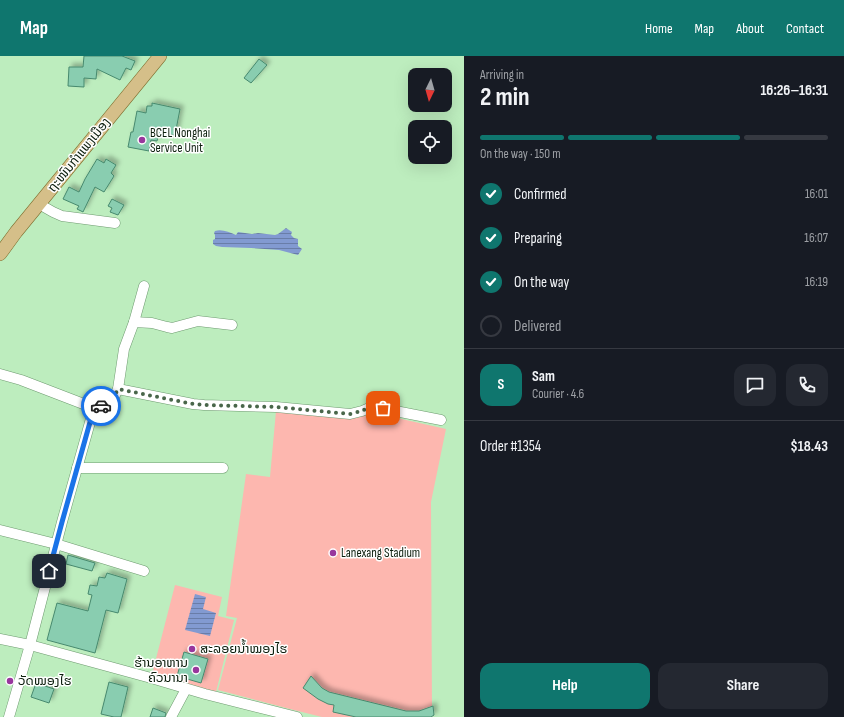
<!DOCTYPE html>
<html lang="en">
<head>
<meta charset="utf-8">
<style>
  :root { --surface:#171b24; --page:#242831; --text:#f1f3f6; --muted:#9ea1a6; --line:#363941; --accent:#0f766e }
  body { margin:0; font-family:"Sofia Sans Condensed","Noto Sans Lao",sans-serif; background:var(--page); color:var(--text); height:100vh; display:flex; flex-direction:column; font-size:15px; white-space:nowrap }
  * { box-sizing:border-box; margin:0 }
  p { font-size:13px; color:var(--muted) }
  .icon { flex:none; width:22px; height:22px; fill:none; stroke:currentColor; stroke-width:2; stroke-linecap:round; stroke-linejoin:round }
  .map { position:relative; flex:1; overflow:hidden }
  .side { display:flex; flex-direction:column; background:var(--surface); width:380px }
  .side>* { flex:none }
  .needle { width:26px; rotate:185deg }
  .buttons { position:absolute; left:408px; top:12px; display:grid; gap:8px }
  .buttons a { display:grid; place-items:center; width:44px; height:44px; border-radius:8px; background:var(--surface); box-shadow:0 4px 16px #0002; font-size:20px }
  .pin { position:absolute; display:grid; place-items:center; width:34px; height:34px; color:#fff; margin:-17px; border-radius:8px; box-shadow:0 2px 6px #0006 }
  .courier { position:absolute; display:grid; place-items:center; width:40px; height:40px; margin:-20px; border:3px solid #1a73e8; border-radius:50%; background:#fff; color:#222; box-shadow:0 1px 5px #0007 }
  .headline em { font-style:normal; font-weight:700 }
  .headline div { display:flex; flex-direction:column-reverse }
  .headline { display:flex; align-items:center; justify-content:space-between; height:68px; padding:0 16px }
  h1 { font-size:26px; font-weight:700; line-height:30px }
  .bar { display:grid; grid-template-columns:repeat(4,1fr); gap:6px 4px; align-content:center; height:48px; padding:0 16px }
  .bar i { height:5px; border-radius:3px; background:var(--line) }
  .bar .current { background:var(--accent) }
  .bar p { grid-column:span 4 }
  .line { display:flex; align-items:center; gap:10px; padding:0 16px; border-top:1px solid var(--line) }
  .line div { flex:1 }
  .round { display:grid; place-items:center; flex:none; width:42px; height:42px; border-radius:12px; background:var(--page) }
  ol { padding:0 16px; list-style:none }
  li { display:flex; align-items:center; gap:12px; height:44px }
  li p { margin-inline-start:auto }
  li .icon { padding:4px; border-radius:50%; background:var(--accent); color:#fff; stroke-width:4 }
  li:last-child { color:var(--muted) }
  li i { width:22px; height:22px; border:2px solid var(--line); border-radius:50% }
  .cta { display:flex; gap:8px; margin-top:auto; padding:8px 16px }
  .cta a { flex:1; height:46px; border-radius:12px; background:var(--accent); color:#fff; font-size:16px; font-weight:700; line-height:46px; text-align:center }
  .cta a+a { background:var(--page); color:var(--text) }
  header { display:flex; align-items:center; gap:24px; box-sizing:border-box; height:56px; padding:0 20px; background:var(--accent); color:#fff }
  header strong { font-size:19px }
  nav { display:flex; gap:22px; margin-inline-start:auto; font-size:14px }
  main { display:flex; flex:1; min-height:0 }
  .map>svg:first-child { display:block }
</style>
</head>
<body>
<header>
<strong>Map</strong>
<nav><a>Home</a><a>Map</a><a>About</a><a>Contact</a></nav>
</header>
<main>
<div class="map">
<svg width="464" height="661" viewBox="0 0 464 661">
  <defs>
    <pattern id="water-rules" width="6" height="5" patternUnits="userSpaceOnUse"><rect width="6" height="5" fill="#829ad1"/><path d="M0 2.5h6" fill="none" stroke="#697da8"/></pattern>
    <filter id="shadow"><feDropShadow dx="3.5" dy="-3.5" stdDeviation="2" flood-color="#0004"/></filter>
  </defs>
  <rect width="100%" height="100%" fill="#bdedbe"/>
  <g fill="#fdb7af">
    <polygon points="276,355 357,362 366,355 446,373 431,446 432,661 322,661 290,653 218,634 237,562 226,560 246,418 270,421"/>
    <polygon points="175,529 222,541 218,560 234,564 215,640 151,622"/>
  </g>
  <g fill="url(#water-rules)">
    <path d="M 286,172 L 292,176 L 291,179 L 294,182 L 298,183 L 298,190 L 302,193 L 298,199 L 279,194 L 251,192 L 222,191 L 216,190 L 213,188 L 213,184 L 215,183 L 215,179 L 214,177 L 215,175 C 222,173 229,176 236,179 L 238,176 L 252,178 L 258,177 L 275,179 L 278,178 Z"/>
    <polygon points="195,538 206,541 203,553 216,557 210,580 185,574"/>
  </g>
  <g fill="#89cdb0" stroke="#47896e" filter="url(#shadow)">
    <polygon points="84,0 122,0 135,5 131,14 126,12 120,24 97,13 96,23 84,22 84,31 68,30 69,11 83,11"/>
    <polygon points="259,3 267,9 251,27 244,22"/>
    <polygon points="152,47 180,53 175,79 159,77 157,85 151,84 149,95 128,91 131,76 133,76 137,55 146,57 147,50 152,50"/>
    <polygon points="97,103 104,107 106,103 116,109 111,117 114,120 104,136 95,131 83,156 77,153 79,150 63,143 69,131 79,136 85,123"/>
    <polygon points="112,143 124,149 118,159 110,156 112,152 108,150"/>
    <polygon points="68,499 95,507 92,515 66,508"/>
    <polygon points="107,517 127,523 118,557 106,554 95,597 47,584 57,547 88,555 92,539 88,538 90,529 97,530 99,521 105,522"/>
    <polygon points="184,596 208,603 201,627 177,620"/>
    <polygon points="311,620 322,632 329,636 406,655 419,655 433,650 434,659 431,661 356,661 333,656 334,649 328,648 318,643 303,632"/>
    <polygon points="109,626 128,631 121,661 114,661 101,658"/>
    <polygon points="36,627 54,633 49,647 31,641"/>
    <polygon points="153,652 166,657 165,661 150,661"/>
  </g>
  <g fill="none" stroke-linecap="round" stroke-linejoin="round">
    <g stroke="#6e9b70" stroke-width="11">
      <g id="minor">
        <polyline points="39,148 53,156 62,160 115,167"/>
        <polyline points="134,266 152,267 167,271 172,272 198,265 232,269"/>
        <polyline points="0,318 21,324 94,352 107,348 113,343 118,333 124,293 134,266 144,230"/>
        <polyline points="118,333 193,348 204,349 276,351 350,358 362,355 369,352 375,351 441,364"/>
        <polyline points="77,412 223,412"/>
        <polyline points="0,474 56,488 144,515"/>
        <polyline points="0,583 30,589 151,622 205,638 297,661"/>
        <polyline points="9,661 30,589 62,466 94,352"/>
        <polyline points="171,661 186,633"/>
      </g>
    </g>
    <g stroke="#7c6a2a" stroke-width="14">
      <polyline id="major" points="0,198 16,176 160,0"/>
    </g>
    <use href="#minor" stroke="#fff" stroke-width="10"/>
    <use href="#major" stroke="#d5bf89" stroke-width="13"/>
  </g>
  <g fill="none" stroke-linecap="round" stroke-linejoin="round">
    <path stroke="#49664a" stroke-width="4" stroke-dasharray="0 7.2" d="M 101,350 C 112,346 113,343 118,333 L 193,348 L 204,349 L 276,351 L 350,358 C 364,355 369,350 383,352"/>
    <polyline stroke="#1a73e8" stroke-width="5" points="49,515 62,466 94,352 101,350"/>
  </g>
  <g fill="#98369d" stroke="#fff" stroke-width="1.5">
    <circle cx="142" cy="84" r="4"/>
    <circle cx="333" cy="497" r="4"/>
    <circle cx="192" cy="593" r="4"/>
    <circle cx="196" cy="614" r="4"/>
    <circle cx="10" cy="625" r="4"/>
  </g>
  <g text-anchor="middle" dominant-baseline="central" stroke-width="3" stroke-linejoin="round" paint-order="stroke">
    <g font-size="13" fill="#0b1d0c" stroke="#fff" text-anchor="start">
      <text x="150" y="77">BCEL Nonghai<tspan x="150" dy="15">Service Unit</tspan></text>
      <text x="341" y="497">Lanexang Stadium</text>
      <text x="200" y="593">ສະລອຍນ້ຳໝອງໄຮ</text>
      <text x="188" y="607" text-anchor="end">ຮ້ານອາຫານ<tspan x="188" dy="15">ຄົວນານາ</tspan></text>
      <text x="18" y="625">ວັດໝອງໄຮ</text>
    </g>
    <g font-size="13" fill="#0b1d0c" stroke="#fff">
      <text transform="translate(79 99) rotate(-51)">ຖະໜົນກຳແພງເມືອງ</text>
    </g>
  </g>
</svg>
<div class="buttons">
<a><svg class="needle" viewBox="-14 -14 28 28"><path d="M0-13l5 13h-10z" fill="#e53935"/><path d="M0 13l5-13h-10z" fill="#9ea1a6"/></svg></a>
<a><svg class="icon" aria-label="locate" viewBox="0 0 24 24"><circle cx="12" cy="12" r="6"/><path d="M12 2v4M12 18v4M2 12h4M18 12h4"/></svg></a>
</div>
<div class="pin" style="left:383px;top:352px;background:#ea580c"><svg class="icon" aria-label="bag" viewBox="0 0 24 24"><path d="M5 8h14l-1 12H6zM9 8a3 3 0 0 1 6 0"/></svg></div>
<div class="pin" style="left:49px;top:515px;background:#1f2937"><svg class="icon" aria-label="home" viewBox="0 0 24 24"><path d="M3 11l9-7 9 7M6 9v11h12V9"/></svg></div>
<div class="courier" style="left:101px;top:350px"><svg class="icon" aria-label="car" viewBox="0 0 24 24"><path d="M5 17H2v-5l4-1 3-4h7l3 4 3 1v5h-3M9 17h6M6 11h13"/><circle cx="7" cy="17" r="2"/><circle cx="17" cy="17" r="2"/></svg></div>
</div>
<section class="side">
<div class="headline"><div><h1>2 min</h1><p>Arriving in</p></div><em>16:26–16:31</em></div>
<div class="bar"><i class="current"></i><i class="current"></i><i class="current"></i><i></i><p>On the way · 150 m</p></div>
<ol>
<li><svg class="icon" aria-label="check" viewBox="0 0 24 24"><path d="M5 12l5 5 9-10"/></svg>Confirmed<p>16:01</p></li>
<li><svg class="icon" aria-label="check" viewBox="0 0 24 24"><path d="M5 12l5 5 9-10"/></svg>Preparing<p>16:07</p></li>
<li><svg class="icon" aria-label="check" viewBox="0 0 24 24"><path d="M5 12l5 5 9-10"/></svg>On the way<p>16:19</p></li>
<li><i></i>Delivered</li>
</ol>
<div class="line" style="height:72px"><b class="round" style="background:var(--accent);color:#fff">S</b><div><b>Sam</b><p>Courier · 4.6</p></div><a class="round"><svg class="icon" aria-label="chat" viewBox="0 0 24 24"><path d="M4 5h16v11H9l-5 4z"/></svg></a><a class="round"><svg class="icon" aria-label="phone" viewBox="0 0 24 24"><path d="M5 4h4l2 5-3 2q2 4 5 5l2-3 5 2v4C11 20 4 13 5 4z"/></svg></a></div>
<div class="line" style="height:52px"><div>Order #1354</div><b>$18.43</b></div>
<div class="cta"><a>Help</a><a>Share</a></div>
</section>
</main>
</body>
</html>
